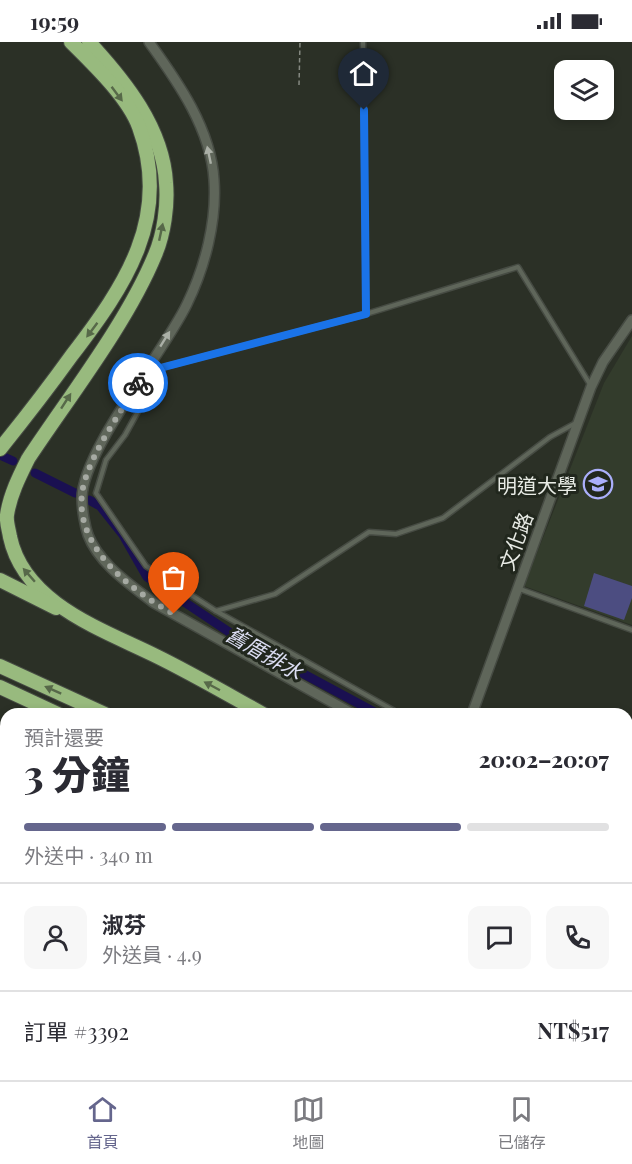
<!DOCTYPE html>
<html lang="zh-TW">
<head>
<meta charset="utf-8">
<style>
  :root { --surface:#fff; --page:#f7f7f7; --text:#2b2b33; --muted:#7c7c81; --line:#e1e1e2; --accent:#65668d }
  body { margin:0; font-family:"Playfair Display","Noto Sans TC",serif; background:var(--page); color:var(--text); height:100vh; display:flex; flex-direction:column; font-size:22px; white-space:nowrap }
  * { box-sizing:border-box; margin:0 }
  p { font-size:20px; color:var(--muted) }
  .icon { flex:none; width:33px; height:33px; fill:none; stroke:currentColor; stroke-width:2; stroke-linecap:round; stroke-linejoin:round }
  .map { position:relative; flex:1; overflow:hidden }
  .sheet { position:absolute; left:0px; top:666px; width:633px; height:372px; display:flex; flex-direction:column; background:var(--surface); border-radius:18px 18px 0 0; box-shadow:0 3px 9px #0003 }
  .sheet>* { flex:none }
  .controls { position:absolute; left:554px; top:18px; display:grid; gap:12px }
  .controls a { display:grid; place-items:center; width:60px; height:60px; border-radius:12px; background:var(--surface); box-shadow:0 3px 9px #0003; font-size:30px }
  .pin { position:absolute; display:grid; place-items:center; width:51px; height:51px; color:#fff; margin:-62px -26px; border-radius:50% 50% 50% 0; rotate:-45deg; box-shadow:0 0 6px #0007 }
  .pin .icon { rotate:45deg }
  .courier { position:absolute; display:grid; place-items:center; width:60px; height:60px; margin:-30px; border:4px solid #1a73e8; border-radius:50%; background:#fff; color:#222; box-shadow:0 2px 8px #0007 }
  .headline em { font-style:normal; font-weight:800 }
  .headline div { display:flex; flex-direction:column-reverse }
  .headline { display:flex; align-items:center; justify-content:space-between; height:102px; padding:0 24px }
  h1 { font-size:39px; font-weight:800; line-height:45px }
  .bar { display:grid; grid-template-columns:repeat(4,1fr); gap:9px 6px; align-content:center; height:72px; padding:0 24px }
  .bar i { height:8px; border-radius:4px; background:var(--line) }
  .bar .active { background:var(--accent) }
  .bar p { grid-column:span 4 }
  .line { display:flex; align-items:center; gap:15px; padding:0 24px; border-top:2px solid var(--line) }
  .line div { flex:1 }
  .round { display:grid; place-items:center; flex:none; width:63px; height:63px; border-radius:12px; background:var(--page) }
  .status { display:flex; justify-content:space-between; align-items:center; height:42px; padding:0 30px; background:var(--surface); direction:ltr }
  .status svg { height:16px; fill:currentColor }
  .menu { display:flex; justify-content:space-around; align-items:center; height:84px; border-top:2px solid var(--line); background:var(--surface); font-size:16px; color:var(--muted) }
  .menu a { display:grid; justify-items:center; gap:3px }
  .menu .active { color:var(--accent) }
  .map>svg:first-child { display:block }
</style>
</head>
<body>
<div class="status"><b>19:59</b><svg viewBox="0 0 49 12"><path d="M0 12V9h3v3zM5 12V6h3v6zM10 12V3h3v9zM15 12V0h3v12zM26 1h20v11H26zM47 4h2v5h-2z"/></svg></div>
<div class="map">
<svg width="632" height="1038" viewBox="0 0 632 1038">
  <rect width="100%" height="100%" fill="#2b3026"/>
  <polygon fill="#333c2c" points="632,294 632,583 524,544 604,341"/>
  <g fill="#4c4d81">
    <polygon points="594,531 632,544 632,556 624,578 584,564"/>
    <polygon points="0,752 6,755 6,792 0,791"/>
  </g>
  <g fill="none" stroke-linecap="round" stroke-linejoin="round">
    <g stroke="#58527e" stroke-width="3">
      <polyline points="627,796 632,796"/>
      <polyline points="0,807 6,807"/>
    </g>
    <g stroke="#1a1051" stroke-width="9">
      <polyline points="2,414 13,419"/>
      <polyline points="35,431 75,451"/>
      <polyline points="89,458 100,464 123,493 147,535 241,598 378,672"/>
      <polyline points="627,760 632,761"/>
    </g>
    <g stroke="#464b43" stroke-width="7">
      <g id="service">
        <polyline points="363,0 366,272"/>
        <polyline points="162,326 125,393 106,418 96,451 146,524 216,569 400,672"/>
        <polyline points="149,329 366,272 518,225 591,344"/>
        <polyline points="517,546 632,588"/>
        <polyline points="216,569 275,552 369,490 396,492 443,476 550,395 574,382"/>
        <polyline points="627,747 632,749"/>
        <polyline points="627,769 632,771"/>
        <polyline points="0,1031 38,1038"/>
      </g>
    </g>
    <g stroke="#464b43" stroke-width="12">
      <g id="tertiary">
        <path d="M 149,0 C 178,40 211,87 214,138 C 217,179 205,225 187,262 C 165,309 81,410 82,457 C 82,468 85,484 88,493 C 99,522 131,543 154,561 L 353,672"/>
        <polyline points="472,672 591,345 603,320 632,278"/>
        <polyline points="0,796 6,796"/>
        <polyline points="627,825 632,828"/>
        <polyline points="625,1032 632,1035"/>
        <polyline points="367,1038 367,1032"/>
      </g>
    </g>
    <g stroke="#464b43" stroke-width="16">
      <g id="motorway">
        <path d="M 89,0 C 125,39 163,86 166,141 C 168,163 164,192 155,213 C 127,281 69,355 28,417 C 19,435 10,453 7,473 C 6,480 9,488 10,495 C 24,561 101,587 154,613 C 191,631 227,652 263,672"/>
        <path d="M 0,407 C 25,376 49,345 72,313 C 125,244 172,175 139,85 C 128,55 93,22 71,0"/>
        <polyline points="0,538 56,566"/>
        <polyline points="0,624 105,672"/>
        <polyline points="0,645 58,672"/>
        <polyline points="0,727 6,730"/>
        <polyline points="627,870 632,872"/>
        <polyline points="627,882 632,885"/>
        <polyline points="627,922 632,924"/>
        <polyline points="627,944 632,946"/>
        <polyline points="627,974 632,976"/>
        <polyline points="627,1000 632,1002"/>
      </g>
    </g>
    <g stroke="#858981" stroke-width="1.5" stroke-dasharray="4.5 3" stroke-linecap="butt">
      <polyline points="299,43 300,0"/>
      <polyline points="601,1032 617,1038"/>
      <polyline points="125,1038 129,1032"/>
    </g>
    <use href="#service" stroke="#5f665a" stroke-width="4"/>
    <use href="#tertiary" stroke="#5f665a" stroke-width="9"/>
    <use href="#motorway" stroke="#98ba7e" stroke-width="14"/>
  </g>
  <defs><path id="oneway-solid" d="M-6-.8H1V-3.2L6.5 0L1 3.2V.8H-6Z" transform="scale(1.5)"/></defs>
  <g fill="#576949">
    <use href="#oneway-solid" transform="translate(117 52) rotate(53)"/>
    <use href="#oneway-solid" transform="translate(161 190) rotate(-78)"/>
    <use href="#oneway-solid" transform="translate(92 288) rotate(127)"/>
    <use href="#oneway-solid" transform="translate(66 359) rotate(-57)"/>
    <use href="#oneway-solid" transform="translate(29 533) rotate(-131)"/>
    <use href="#oneway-solid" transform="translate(212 644) rotate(-152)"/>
    <use href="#oneway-solid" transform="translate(53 648) rotate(-156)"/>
  </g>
  <g fill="#abb0a7">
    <use href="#oneway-solid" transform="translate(209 113) rotate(-102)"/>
    <use href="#oneway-solid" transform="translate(165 297) rotate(-58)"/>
  </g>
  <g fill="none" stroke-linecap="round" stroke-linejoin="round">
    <path stroke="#a6aaa3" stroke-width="6" stroke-dasharray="0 10.8" d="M 138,341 C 120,372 96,403 85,438 C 66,499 128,547 174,572"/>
    <polyline stroke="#1a73e8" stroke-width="8" points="138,341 145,330 366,272 364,68"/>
  </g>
  <defs>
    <g id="university-ring" transform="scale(1.5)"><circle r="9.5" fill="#21271d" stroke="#abaffb" stroke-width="1.5"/><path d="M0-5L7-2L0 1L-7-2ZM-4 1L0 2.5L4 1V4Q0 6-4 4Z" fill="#abaffb"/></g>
  </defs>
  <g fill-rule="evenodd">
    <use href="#university-ring" x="598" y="442"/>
  </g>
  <g text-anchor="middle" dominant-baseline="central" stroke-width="6" stroke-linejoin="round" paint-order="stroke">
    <g font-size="20" fill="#e9ece6" stroke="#21271d" text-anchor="end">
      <text x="577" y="442">明道大學</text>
    </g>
    <g font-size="20" fill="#e9ece6" stroke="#21271d">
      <text transform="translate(515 499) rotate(-70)">文化路</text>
    </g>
    <g font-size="21" font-style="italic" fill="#dcdef3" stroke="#21271d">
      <text transform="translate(265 610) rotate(30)">舊厝排水</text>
    </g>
  </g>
</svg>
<div class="controls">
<a><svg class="icon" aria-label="layers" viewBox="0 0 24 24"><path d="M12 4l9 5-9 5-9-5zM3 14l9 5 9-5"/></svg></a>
</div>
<div class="pin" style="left:174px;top:572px;background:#ea580c"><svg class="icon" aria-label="bag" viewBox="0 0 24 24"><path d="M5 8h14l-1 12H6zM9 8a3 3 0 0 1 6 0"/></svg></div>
<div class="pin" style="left:364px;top:68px;background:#1f2937"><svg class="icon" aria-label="home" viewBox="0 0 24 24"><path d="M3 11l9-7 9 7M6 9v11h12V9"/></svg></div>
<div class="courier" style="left:138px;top:341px"><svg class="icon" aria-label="bike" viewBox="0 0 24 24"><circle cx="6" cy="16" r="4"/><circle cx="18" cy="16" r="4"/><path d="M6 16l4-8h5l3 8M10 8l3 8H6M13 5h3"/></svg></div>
<section class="sheet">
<div class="headline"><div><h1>3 分鐘</h1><p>預計還要</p></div><em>20:02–20:07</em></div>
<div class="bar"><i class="active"></i><i class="active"></i><i class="active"></i><i></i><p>外送中 · 340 m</p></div>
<div class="line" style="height:108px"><a class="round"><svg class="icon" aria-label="person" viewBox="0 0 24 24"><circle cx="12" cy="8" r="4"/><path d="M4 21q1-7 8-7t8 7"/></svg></a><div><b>淑芬</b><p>外送員 · 4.9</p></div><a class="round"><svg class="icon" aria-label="chat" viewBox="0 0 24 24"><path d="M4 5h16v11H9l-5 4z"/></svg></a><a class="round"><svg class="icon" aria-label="phone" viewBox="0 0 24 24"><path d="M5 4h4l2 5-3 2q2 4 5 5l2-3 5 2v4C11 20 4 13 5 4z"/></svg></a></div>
<div class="line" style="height:78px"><div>訂單 #3392</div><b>NT$517</b></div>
</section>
</div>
<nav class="menu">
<a class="active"><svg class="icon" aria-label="home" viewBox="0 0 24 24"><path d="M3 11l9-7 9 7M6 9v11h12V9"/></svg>首頁</a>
<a><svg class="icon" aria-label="map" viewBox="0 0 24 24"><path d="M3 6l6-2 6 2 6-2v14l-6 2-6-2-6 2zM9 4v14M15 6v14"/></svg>地圖</a>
<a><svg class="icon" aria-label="saved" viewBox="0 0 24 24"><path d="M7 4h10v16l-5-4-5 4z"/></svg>已儲存</a>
</nav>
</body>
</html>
